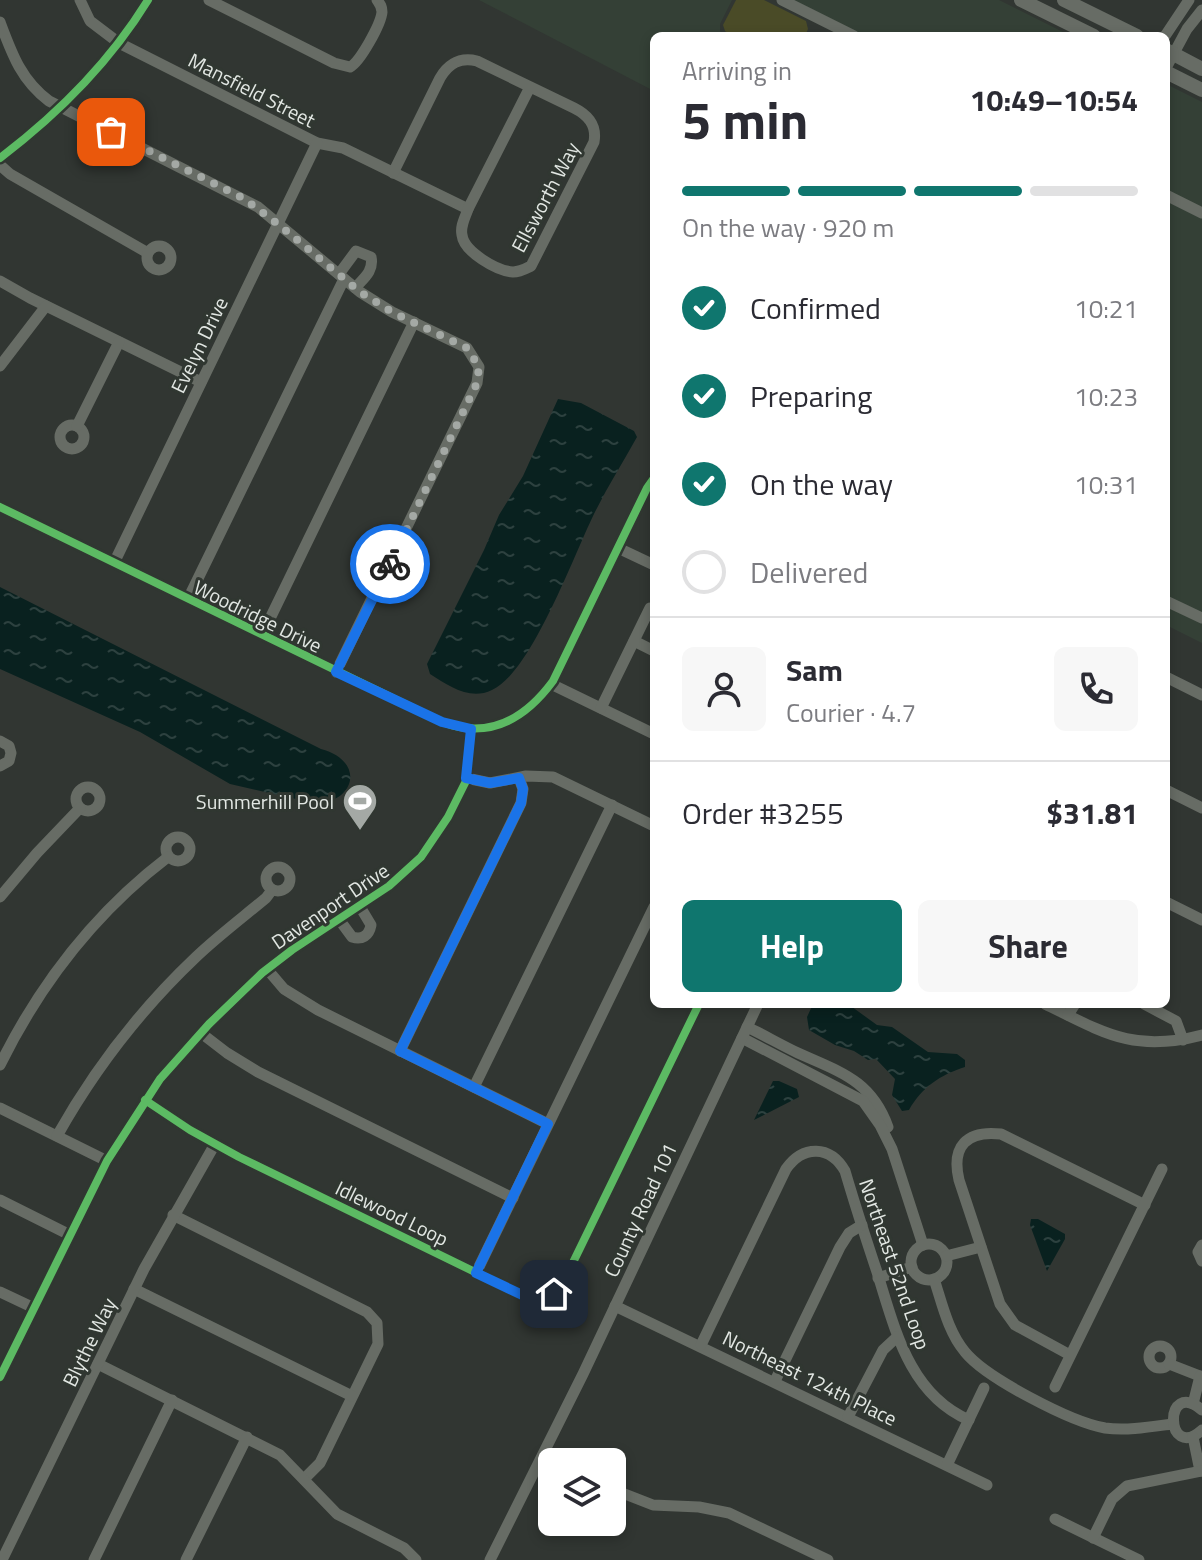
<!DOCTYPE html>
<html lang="en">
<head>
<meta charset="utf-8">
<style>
  :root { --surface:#fff; --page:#f7f7f7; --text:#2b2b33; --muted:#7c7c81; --line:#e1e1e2; --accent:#0f766e }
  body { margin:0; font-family:"Titillium Web",sans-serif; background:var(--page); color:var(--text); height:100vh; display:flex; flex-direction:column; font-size:30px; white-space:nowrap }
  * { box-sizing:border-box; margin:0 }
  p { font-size:26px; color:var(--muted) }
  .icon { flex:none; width:44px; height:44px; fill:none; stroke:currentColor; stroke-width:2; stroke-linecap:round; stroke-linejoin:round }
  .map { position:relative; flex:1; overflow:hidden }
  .sheet { position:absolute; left:650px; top:32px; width:520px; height:976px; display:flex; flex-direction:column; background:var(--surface); border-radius:12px; box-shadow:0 4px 12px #0003 }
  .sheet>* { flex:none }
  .fabs { position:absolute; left:538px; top:1448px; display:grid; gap:16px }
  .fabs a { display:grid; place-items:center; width:88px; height:88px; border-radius:12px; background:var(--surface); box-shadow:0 4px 12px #0003; font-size:40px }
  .pin { position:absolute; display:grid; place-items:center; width:68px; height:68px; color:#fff; margin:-34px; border-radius:16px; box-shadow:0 4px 12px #0006 }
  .courier { position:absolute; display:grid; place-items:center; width:80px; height:80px; margin:-40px; border:6px solid #1a73e8; border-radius:50%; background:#fff; color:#222; box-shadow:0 2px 10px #0007 }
  .head em { font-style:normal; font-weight:700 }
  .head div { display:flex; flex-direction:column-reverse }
  .head { display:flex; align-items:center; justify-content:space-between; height:136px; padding:0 32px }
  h1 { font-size:52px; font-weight:700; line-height:60px }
  .bar { display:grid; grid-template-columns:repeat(4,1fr); gap:12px 8px; align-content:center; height:96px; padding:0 32px }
  .bar i { height:10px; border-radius:6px; background:var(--line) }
  .bar .on { background:var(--accent) }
  .bar p { grid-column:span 4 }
  .line { display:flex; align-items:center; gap:20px; padding:0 32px; border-top:2px solid var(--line) }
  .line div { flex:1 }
  .round { display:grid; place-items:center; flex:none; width:84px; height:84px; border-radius:12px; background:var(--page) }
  ol { padding:0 32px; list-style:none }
  li { display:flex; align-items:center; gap:24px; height:88px }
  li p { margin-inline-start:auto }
  li .icon { padding:8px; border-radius:50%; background:var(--accent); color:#fff; stroke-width:4 }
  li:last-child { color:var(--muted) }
  li i { width:44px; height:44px; border:4px solid var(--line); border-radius:50% }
  .cta { display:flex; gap:16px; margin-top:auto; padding:16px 32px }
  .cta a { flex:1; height:92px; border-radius:12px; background:var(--accent); color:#fff; font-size:32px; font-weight:700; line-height:92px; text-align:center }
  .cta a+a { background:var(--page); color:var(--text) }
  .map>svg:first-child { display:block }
</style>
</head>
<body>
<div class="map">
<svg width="1202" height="1560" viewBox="0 0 1202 1560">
  <defs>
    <pattern id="water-ripples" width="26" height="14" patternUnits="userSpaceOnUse" patternTransform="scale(2)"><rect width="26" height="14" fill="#09211f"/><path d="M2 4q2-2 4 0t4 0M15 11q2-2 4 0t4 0" fill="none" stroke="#2d413f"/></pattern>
  </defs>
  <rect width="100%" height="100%" fill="#313632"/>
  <g fill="#344036">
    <polygon points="479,0 732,0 720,24 720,31 724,36 654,36 654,91"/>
    <polygon points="793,0 999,0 1071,36 865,36"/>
    <polygon points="1166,84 1202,102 1202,208 1166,189"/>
    <polygon points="1166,200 1202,218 1202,613 1166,595"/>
    <polygon points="1166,606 1202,623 1202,643 1166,625"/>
  </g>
  <polygon fill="#4a4b27" points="736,0 764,0 806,21 808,29 805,36 732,36 725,31 723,25"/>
  <g fill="url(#water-ripples)">
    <path d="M 558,399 L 581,403 L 634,431 L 637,437 C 623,462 608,486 595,512 C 574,554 532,672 492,690 C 470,701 449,686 430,674 L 427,664 L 484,550 L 499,515 L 523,476 Z"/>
    <path d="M 0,587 L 321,749 C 363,760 358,799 318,804 L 230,784 L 140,732 L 0,669 Z"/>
    <path d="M 813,1004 L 848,1004 L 877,1025 L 892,1027 L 928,1052 L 957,1054 L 965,1060 L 965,1067 C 940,1075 922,1087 909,1110 L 902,1111 L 892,1095 L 895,1079 L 876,1059 L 868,1060 L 854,1051 L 835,1045 L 809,1030 L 807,1017 Z"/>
    <polygon points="773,1081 779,1081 797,1089 799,1097 754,1120"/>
    <polygon points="1031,1219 1038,1219 1065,1234 1065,1239 1047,1271 1030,1225"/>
  </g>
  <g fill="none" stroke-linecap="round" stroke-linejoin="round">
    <g stroke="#676c65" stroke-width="11">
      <polyline points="80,0 90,21 119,43 317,143 343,148 468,209"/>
      <path d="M 209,0 L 334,63 L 350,67 C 360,62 381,24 382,12 C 382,6 380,4 377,0"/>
      <polyline points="782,0 854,36"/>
      <path d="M 0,22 C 12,54 21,80 49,101 L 258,207 L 360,292 L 392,312 L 467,348 L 479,367 L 477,383 L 336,672"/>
      <polyline points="1165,36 1189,0"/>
      <polyline points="1166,68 1187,29 1202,10"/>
      <path d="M 0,158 C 58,114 110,62 148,0"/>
      <polyline points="0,165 10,174 148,253"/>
      <path d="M 393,173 L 440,78 C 449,63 460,57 477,61 L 574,108 C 588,115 597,125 594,142 L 531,266 C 525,269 520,272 513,272 C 497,271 464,252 462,235 C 460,226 465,218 468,209 L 530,87"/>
      <polyline points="1166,195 1202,213"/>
      <circle cx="159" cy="258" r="12"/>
      <path d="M 339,274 L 356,251 L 371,257 C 374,271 364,278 355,288"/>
      <polyline points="0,281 30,298 201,382"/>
      <polyline points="0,366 46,306"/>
      <circle cx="72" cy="437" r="12"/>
      <polyline points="77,426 119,342"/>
      <path d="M 0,507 L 442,722 C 489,740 525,719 553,681 L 647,488 L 654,478"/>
      <polyline points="618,548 654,565"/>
      <polyline points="114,563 317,143"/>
      <polyline points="188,599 344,279"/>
      <polyline points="1166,601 1202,618"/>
      <polyline points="262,635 414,322"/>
      <polyline points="634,641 654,651"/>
      <polyline points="1166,677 1202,695"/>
      <polyline points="551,684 654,734"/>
      <polyline points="601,708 650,608"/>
      <polyline points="0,741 9,746 11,753 9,761 0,766"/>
      <polyline points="466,778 490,783 526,776 553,777 654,826"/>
      <circle cx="88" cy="799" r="12"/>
      <polyline points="1166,790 1202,808"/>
      <circle cx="178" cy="849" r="12"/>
      <circle cx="278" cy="879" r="12"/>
      <polyline points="0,897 37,853 80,808"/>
      <polyline points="1166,902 1202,920"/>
      <path d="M 338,918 L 352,937 C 362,940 369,936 371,925 L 359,905"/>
      <polyline points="267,969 284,989 318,1010 548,1124"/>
      <path d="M 1045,1004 C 1104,1033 1134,1053 1202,1035"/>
      <polyline points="1144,1004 1176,1021 1183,1040"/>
      <polyline points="1068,1015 1075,1004"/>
      <path d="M 747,1027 C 764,1035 781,1045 798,1053 C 840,1072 871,1080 888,1127"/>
      <polyline points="201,1033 227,1053 258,1072 513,1198"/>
      <polyline points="742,1038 863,1101 880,1125 892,1149 923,1245"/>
      <polyline points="400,1051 521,803 523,789 519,778"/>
      <path d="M 0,1065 C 40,984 96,912 168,857"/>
      <polyline points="474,1087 612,805"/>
      <path d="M 145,1100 L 190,1130 L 239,1157 L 520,1294 C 539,1303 552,1301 563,1283 L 699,1004"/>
      <polyline points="0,1108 107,1161"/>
      <path d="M 57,1136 C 94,1070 140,1010 196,957 C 218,936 242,918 266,898 L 272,890"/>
      <polyline points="0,1200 70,1235"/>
      <polyline points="173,1215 367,1312 377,1323 378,1344 320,1463 304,1479"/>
      <circle cx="929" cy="1262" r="18"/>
      <polyline points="1202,1245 1198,1252 1202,1261"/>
      <polyline points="946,1256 981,1247"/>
      <polyline points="476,1273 654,907"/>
      <polyline points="878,1278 912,1267"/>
      <path d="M 934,1279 C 942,1303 948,1332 965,1352 C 986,1378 1071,1422 1105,1428 C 1126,1431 1150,1427 1172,1424"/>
      <polyline points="134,1289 352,1396"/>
      <polyline points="0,1292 34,1308"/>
      <polyline points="615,1306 987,1485"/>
      <path d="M 701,1345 L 786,1169 C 803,1145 830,1145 845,1171 C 855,1205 866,1239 877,1272 C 895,1329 909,1394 969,1420"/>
      <circle cx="1160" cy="1357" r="11"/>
      <path d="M 1070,1355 L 1015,1325 L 1000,1304 L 959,1180 C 951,1146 967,1130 1001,1134 L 1145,1205"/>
      <polyline points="98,1364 280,1455 337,1514 404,1548 416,1560"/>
      <polyline points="1169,1364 1202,1377"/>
      <polyline points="0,1377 107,1161 160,1079 209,1024 262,973 292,950 389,886 421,857 448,817 466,781 471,729"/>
      <polyline points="775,1381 840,1247 849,1233 862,1225"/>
      <polyline points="1055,1387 1162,1169"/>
      <polyline points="1193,1404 1200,1376"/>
      <path d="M 1202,1410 C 1163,1377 1165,1463 1202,1430"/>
      <polyline points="848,1417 883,1350 897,1337"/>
      <polyline points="1193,1437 1200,1471"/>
      <polyline points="543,1455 558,1462"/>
      <polyline points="947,1465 984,1388"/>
      <polyline points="612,1489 653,1505 699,1507 729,1513 828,1560"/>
      <polyline points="1055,1519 1139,1560"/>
      <polyline points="1093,1538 1112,1499 1127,1486 1202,1471"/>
      <polyline points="2,1560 144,1269 215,1144"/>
      <polyline points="94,1560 172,1400"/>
      <polyline points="186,1560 247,1437"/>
      <polyline points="490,1560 583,1374 758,1004"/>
    </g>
    <g stroke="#676c65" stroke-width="14">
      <polyline points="1021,0 1094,36"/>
      <polyline points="1064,0 1137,36"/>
      <polyline points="1166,50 1202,69"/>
      <polyline points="1166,72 1202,90"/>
    </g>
    <g stroke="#303731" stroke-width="13">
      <g id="cycleway">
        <path d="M 0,158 C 58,114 110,62 148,0"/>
        <path d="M 0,507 L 442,722 C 489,740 525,719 553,681 L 647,488 L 654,478"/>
        <path d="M 145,1100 L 190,1130 L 239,1157 L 520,1294 C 539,1303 552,1301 563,1283 L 699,1004"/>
        <polyline points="0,1377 107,1161 160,1079 209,1024 262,973 292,950 389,886 421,857 448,817 466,781 471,729"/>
      </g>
    </g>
    <use href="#cycleway" stroke="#5cba63" stroke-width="8"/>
  </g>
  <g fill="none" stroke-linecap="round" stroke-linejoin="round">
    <polyline stroke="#a4a9a5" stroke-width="8" stroke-dasharray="0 14.4" points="111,132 243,198 278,224 360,292 392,312 467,348 479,367 477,383 390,564"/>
    <polyline stroke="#1a73e8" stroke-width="10" points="390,564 336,672 442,722 471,729 466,778 490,783 519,778 523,789 521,803 400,1051 548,1124 476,1273 533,1300 541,1300 554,1294"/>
  </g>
  <defs>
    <g id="stadium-pin" transform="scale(1.8)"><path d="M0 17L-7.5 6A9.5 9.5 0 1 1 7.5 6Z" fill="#a4a9a5" stroke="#303731"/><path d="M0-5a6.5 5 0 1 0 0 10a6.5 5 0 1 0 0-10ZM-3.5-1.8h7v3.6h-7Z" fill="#fff"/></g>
  </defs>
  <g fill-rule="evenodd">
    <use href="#stadium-pin" x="360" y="801"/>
  </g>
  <g text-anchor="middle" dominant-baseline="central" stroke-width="6" stroke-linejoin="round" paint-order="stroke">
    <g font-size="20" fill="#e2e7e3" stroke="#303731">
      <text transform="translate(252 90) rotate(27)">Mansfield Street</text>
      <text transform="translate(545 197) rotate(-62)">Ellsworth Way</text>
      <text transform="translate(199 345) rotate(-64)">Evelyn Drive</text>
      <text transform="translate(258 616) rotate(26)">Woodridge Drive</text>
      <text transform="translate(330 906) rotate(-34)">Davenport Drive</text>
      <text transform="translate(640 1210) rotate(-65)">County Road 101</text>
      <text transform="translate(392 1213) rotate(26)">Idlewood Loop</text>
      <text transform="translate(895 1264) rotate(71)">Northeast 52nd Loop</text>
      <text transform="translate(89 1342) rotate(-64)">Blythe Way</text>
      <text transform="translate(810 1378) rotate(26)">Northeast 124th Place</text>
    </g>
    <g font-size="20" fill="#e2e7e3" stroke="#303731" text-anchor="end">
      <text x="334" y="801">Summerhill Pool</text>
    </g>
  </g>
</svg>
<div class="fabs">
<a><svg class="icon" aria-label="layers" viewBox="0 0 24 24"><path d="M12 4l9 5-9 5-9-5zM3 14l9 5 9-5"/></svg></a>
</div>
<div class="pin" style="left:111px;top:132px;background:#ea580c"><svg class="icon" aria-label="bag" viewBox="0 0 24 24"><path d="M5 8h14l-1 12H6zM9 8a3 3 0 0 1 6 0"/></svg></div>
<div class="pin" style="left:554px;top:1294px;background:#1f2937"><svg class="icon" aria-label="home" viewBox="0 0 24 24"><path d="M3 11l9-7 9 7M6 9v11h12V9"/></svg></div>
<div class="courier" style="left:390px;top:564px"><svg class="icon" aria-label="bike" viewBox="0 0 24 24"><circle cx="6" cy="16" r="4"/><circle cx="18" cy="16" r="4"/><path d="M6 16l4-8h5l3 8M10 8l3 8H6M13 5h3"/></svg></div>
<section class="sheet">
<div class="head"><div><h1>5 min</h1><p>Arriving in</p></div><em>10:49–10:54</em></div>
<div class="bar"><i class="on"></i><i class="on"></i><i class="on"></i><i></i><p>On the way · 920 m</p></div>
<ol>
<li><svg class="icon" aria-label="check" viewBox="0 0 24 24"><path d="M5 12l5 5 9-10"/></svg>Confirmed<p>10:21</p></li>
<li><svg class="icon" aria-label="check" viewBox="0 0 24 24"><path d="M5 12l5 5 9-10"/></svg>Preparing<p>10:23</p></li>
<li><svg class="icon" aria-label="check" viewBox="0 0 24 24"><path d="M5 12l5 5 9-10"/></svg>On the way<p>10:31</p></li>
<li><i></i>Delivered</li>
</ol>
<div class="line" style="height:144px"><a class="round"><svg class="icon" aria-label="person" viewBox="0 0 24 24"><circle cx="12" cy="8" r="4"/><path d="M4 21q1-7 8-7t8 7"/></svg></a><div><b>Sam</b><p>Courier · 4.7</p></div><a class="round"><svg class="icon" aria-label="phone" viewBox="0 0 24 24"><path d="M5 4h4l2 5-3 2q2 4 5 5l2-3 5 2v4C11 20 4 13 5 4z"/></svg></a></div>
<div class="line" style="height:104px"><div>Order #3255</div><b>$31.81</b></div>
<div class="cta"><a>Help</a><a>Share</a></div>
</section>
</div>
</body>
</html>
